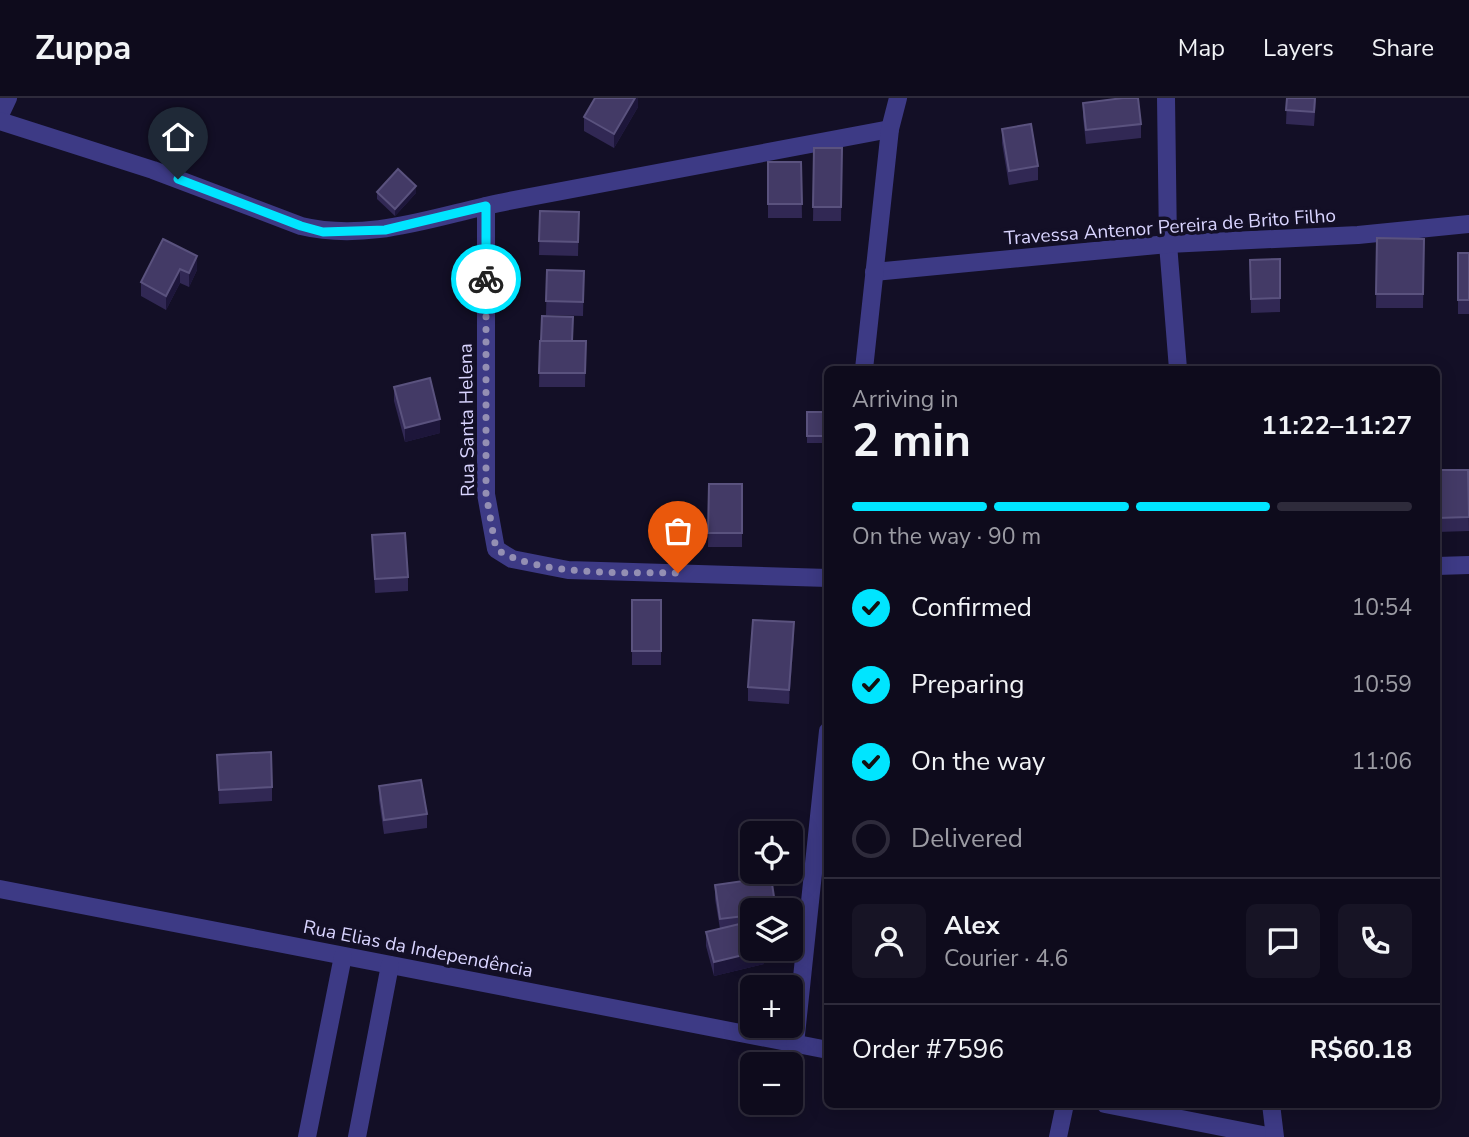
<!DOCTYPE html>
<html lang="en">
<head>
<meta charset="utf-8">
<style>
  :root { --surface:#0e0b1c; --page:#171425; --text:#f1f3f6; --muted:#9b9ba3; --line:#2e2b3b; --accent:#00e5ff }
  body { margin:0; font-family:"Nunito Sans",sans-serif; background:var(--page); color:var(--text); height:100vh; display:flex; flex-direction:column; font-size:26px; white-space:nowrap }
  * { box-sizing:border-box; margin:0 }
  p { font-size:23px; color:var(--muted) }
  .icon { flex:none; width:38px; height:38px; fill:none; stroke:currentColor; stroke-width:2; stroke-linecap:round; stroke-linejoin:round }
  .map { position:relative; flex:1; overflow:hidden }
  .drawer { position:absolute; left:824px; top:268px; width:616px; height:742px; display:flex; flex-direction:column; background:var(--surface); border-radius:10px; box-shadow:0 4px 18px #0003,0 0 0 2px var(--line) }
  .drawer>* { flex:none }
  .controls { position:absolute; left:740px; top:723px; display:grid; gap:14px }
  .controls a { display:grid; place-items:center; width:63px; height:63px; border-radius:10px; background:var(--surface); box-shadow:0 4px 18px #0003,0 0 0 2px var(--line); font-size:35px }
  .pin { position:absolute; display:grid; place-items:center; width:60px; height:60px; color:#fff; margin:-72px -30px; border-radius:50% 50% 50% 0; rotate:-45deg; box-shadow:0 0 7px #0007 }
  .pin .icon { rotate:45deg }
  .courier { position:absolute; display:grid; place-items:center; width:70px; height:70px; margin:-35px; border:5px solid #00e5ff; border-radius:50%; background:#fff; color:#222; box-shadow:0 2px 9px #0007 }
  .summary em { font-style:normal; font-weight:700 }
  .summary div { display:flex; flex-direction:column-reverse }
  .summary { display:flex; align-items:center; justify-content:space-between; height:119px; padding:0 28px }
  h1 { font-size:46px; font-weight:700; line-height:52px }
  .bar { display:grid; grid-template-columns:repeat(4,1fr); gap:10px 7px; align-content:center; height:84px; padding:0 28px }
  .bar i { height:9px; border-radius:5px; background:var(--line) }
  .bar .active { background:var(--accent) }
  .bar p { grid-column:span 4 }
  .line { display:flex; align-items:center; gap:18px; padding:0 28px; border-top:2px solid var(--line) }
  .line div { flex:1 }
  .round { display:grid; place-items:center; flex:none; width:74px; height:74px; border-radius:10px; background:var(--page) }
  ol { padding:0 28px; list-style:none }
  li { display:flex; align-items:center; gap:21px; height:77px }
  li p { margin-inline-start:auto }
  li .icon { padding:7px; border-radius:50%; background:var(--accent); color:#111; stroke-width:4 }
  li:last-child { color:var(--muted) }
  li i { width:38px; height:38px; border:4px solid var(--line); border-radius:50% }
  header { display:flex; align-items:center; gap:42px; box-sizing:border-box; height:98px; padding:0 35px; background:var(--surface); border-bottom:2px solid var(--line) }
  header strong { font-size:33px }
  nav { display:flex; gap:38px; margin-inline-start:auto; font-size:24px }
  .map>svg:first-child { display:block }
</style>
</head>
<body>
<header>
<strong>Zuppa</strong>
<nav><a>Map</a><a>Layers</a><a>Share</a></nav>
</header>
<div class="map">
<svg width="1469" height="1039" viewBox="0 0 1469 1039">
  <rect width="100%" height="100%" fill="#130f26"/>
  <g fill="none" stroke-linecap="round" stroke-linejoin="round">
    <g stroke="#3d3a85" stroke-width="18">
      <polyline points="1166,0 1168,146 1178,271"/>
      <polyline points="0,17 8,0"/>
      <path d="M 0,23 L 153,72 L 301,128 C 372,145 440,116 509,103 C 636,79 763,55 890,31"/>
      <polyline points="486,108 486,396 496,451 512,461 568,472 828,480"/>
      <polyline points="874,174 1168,146 1358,137 1469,126"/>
      <polyline points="864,271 890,31 898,0"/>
      <polyline points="1437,468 1469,467"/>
      <polyline points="0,791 828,952"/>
      <polyline points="795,946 828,633"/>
      <polyline points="1105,1006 1273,1039"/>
      <polyline points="1271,1006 1275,1039"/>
      <polyline points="307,1039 343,858"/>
      <polyline points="357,1039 390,867"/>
      <polyline points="1058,1039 1065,1006"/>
    </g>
  </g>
  <g fill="#312854">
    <polygon points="638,0 638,9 614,50 584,33 584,19"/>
    <polygon points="1287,0 1316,0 1314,28 1286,26"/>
    <polygon points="1083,5 1141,26 1141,40 1086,46 1083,19"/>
    <polygon points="1002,31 1038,68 1038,82 1009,87 1002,45"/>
    <polygon points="814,50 842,50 841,123 813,123"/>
    <polygon points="768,64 801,64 802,120 768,120"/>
    <polygon points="377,94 416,95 395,118 377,101"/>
    <polygon points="540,113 579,114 578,158 539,157"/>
    <polygon points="1377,140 1424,141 1423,210 1376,210"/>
    <polygon points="163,141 197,172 189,189 180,185 166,212 141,198 141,184"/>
    <rect x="1458" y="155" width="11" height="61"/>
    <polygon points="1280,161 1280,214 1251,215 1250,162"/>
    <polygon points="547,172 584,173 583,218 546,217"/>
    <polygon points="540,243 586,243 585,289 539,289"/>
    <polygon points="394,289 440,335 405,344 394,303"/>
    <rect x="807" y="314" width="21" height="31"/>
    <polygon points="1437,372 1468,372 1469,433 1437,434"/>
    <polygon points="709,386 742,386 742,449 708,449"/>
    <polygon points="372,437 408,479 408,493 375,495"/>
    <rect x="632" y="502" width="29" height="65"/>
    <polygon points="794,538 789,606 748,603 748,589"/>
    <polygon points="217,657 272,689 272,703 219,706"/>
    <polygon points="379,688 427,716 427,730 384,736 379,702"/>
    <polygon points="715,787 752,812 752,850 764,866 714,878 706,848 706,834 720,831 715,801"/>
  </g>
  <g fill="#1d163a">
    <polygon points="635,0 638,0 638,9 614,50 614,36"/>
    <polygon points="416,88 416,95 395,118 395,111"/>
    <polygon points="197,158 197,172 189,189 189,175"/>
    <polygon points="180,171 180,185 166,212 166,198"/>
    <polygon points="440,321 440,335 405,344 405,330"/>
    <polygon points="794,524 794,538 789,606 789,592"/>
    <polygon points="764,852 764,866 714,878 714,864"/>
  </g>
  <g fill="#433a66" stroke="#5a527e" stroke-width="2">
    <polygon points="595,0 635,0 614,36 584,19"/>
    <polygon points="1123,0 1138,0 1141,26 1086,32 1083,5"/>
    <polygon points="1287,0 1315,0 1314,14 1286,12"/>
    <polygon points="1031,26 1038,68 1009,73 1002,31"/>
    <polygon points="814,50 842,50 841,109 813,109"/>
    <polygon points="768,64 801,64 802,106 768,106"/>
    <polygon points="398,71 416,88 395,111 377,94"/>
    <polygon points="540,113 579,114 578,144 539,143"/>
    <polygon points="1377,140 1424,141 1423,196 1376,196"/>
    <polygon points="163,141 197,158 189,175 180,171 166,198 141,184"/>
    <rect x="1458" y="155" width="11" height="47"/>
    <polygon points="1280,161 1280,200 1251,201 1250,162"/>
    <polygon points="547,172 584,173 583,204 546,203"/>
    <polygon points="542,218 573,219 572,243 541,243"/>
    <polygon points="540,243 586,243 585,275 539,275"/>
    <polygon points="430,280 440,321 405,330 394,289"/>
    <rect x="807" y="314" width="21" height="24"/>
    <polygon points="1437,372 1468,372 1469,419 1437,420"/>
    <polygon points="709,386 742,386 742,435 708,435"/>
    <polygon points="405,435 408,479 375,481 372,437"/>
    <rect x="632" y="502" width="29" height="51"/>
    <polygon points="753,522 794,524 789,592 748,589"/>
    <polygon points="271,654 272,689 219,692 217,657"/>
    <polygon points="421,682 427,716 384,722 379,688"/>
    <polygon points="771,779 776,812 752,812 752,817 720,821 715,787"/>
    <polygon points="752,823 752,850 763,850 764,852 714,864 706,834"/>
  </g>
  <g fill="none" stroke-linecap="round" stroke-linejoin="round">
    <path stroke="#948fb3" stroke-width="7" stroke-dasharray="0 12.6" d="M 486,181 L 486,396 L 496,451 C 539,479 626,474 678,475"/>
    <polyline stroke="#00e5ff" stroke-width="9" points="178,81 301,128 323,134 385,132 486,108 486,181"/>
  </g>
  <g text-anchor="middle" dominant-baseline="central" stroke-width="7" stroke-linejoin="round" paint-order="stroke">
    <g font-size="19" fill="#d9d4ff" stroke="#130f26">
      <text transform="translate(1170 129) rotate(-4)">Travessa Antenor Pereira de Brito Filho</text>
      <text transform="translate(467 322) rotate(-91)">Rua Santa Helena</text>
      <text transform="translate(418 851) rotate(11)">Rua Elias da Independência</text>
    </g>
  </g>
</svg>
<div class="controls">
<a><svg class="icon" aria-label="locate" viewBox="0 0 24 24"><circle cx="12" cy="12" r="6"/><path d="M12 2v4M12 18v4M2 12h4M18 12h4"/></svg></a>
<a><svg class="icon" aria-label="layers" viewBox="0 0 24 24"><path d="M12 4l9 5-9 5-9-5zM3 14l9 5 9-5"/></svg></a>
<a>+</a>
<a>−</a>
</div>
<div class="pin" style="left:678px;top:475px;background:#ea580c"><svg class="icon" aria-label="bag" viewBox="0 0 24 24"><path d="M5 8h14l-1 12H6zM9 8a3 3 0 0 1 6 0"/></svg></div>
<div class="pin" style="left:178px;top:81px;background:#1f2937"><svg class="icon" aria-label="home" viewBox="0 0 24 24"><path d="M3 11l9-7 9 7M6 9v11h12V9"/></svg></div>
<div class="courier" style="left:486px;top:181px"><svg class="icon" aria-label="bike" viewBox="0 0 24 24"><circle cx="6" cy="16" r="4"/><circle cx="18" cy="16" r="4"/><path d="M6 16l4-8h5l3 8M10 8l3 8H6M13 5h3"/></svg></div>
<section class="drawer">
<div class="summary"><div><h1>2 min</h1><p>Arriving in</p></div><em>11:22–11:27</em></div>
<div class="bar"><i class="active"></i><i class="active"></i><i class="active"></i><i></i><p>On the way · 90 m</p></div>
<ol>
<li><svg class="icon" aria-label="check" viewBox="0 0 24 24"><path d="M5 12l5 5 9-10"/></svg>Confirmed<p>10:54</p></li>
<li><svg class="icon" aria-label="check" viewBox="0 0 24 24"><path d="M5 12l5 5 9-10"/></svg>Preparing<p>10:59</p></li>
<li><svg class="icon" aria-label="check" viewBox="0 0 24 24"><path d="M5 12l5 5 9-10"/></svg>On the way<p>11:06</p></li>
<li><i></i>Delivered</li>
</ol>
<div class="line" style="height:126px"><a class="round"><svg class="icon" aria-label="person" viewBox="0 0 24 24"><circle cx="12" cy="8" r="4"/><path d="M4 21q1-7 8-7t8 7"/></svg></a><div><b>Alex</b><p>Courier · 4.6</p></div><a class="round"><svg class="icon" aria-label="chat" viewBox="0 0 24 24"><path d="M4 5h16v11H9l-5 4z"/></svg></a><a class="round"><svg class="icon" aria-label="phone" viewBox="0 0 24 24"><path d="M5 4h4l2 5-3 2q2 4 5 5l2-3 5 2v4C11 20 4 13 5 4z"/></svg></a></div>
<div class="line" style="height:91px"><div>Order #7596</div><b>R$60.18</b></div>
</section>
</div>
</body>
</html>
